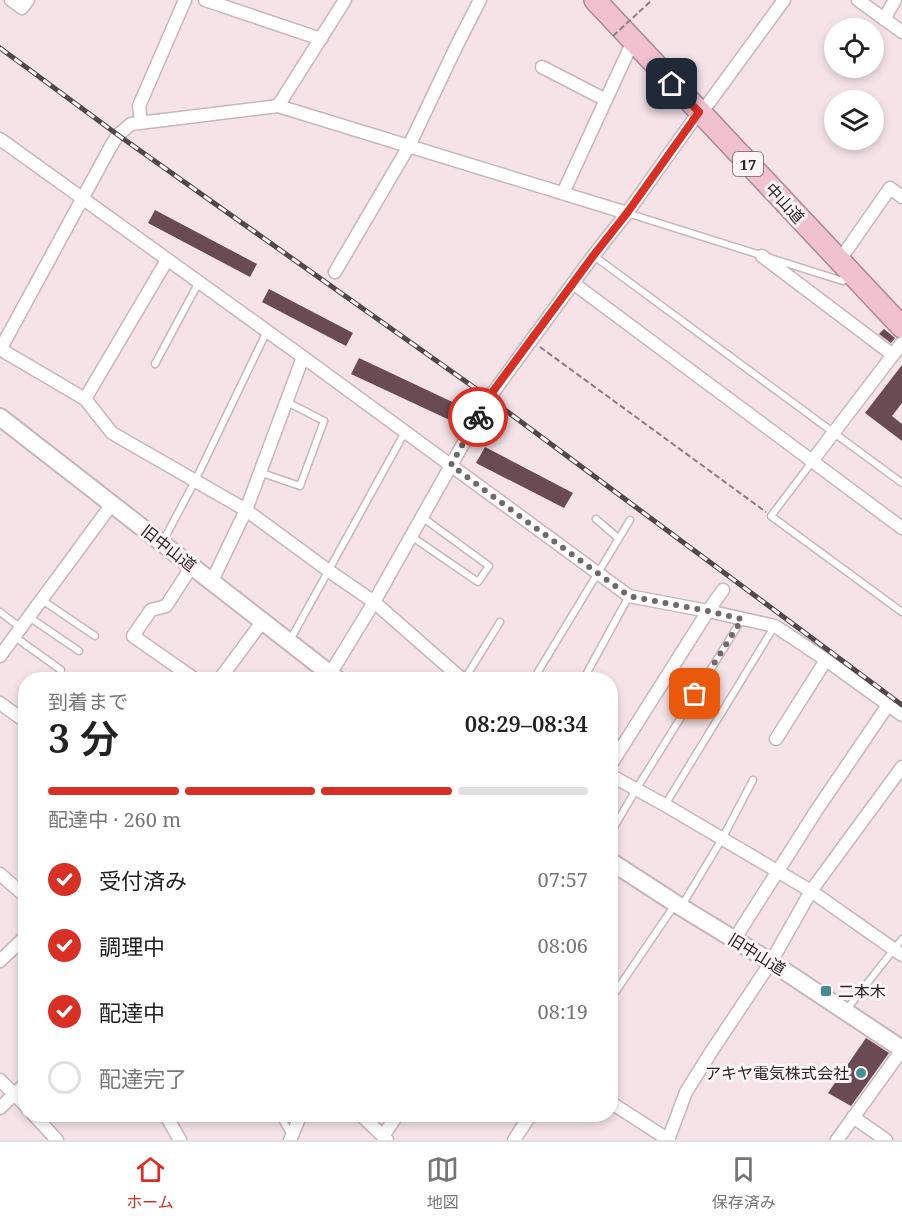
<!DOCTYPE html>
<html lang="ja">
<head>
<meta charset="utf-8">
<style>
  :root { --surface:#fff; --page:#f2f2f2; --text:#222; --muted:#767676; --line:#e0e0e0; --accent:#d93025 }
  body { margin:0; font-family:"Noto Serif","Noto Sans JP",serif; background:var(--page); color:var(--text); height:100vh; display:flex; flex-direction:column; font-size:22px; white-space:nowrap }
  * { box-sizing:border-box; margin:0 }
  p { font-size:20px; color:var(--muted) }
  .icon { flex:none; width:33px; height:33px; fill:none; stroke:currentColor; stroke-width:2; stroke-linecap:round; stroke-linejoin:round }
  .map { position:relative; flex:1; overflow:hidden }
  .sheet { position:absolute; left:18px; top:672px; width:600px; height:450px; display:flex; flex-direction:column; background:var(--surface); border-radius:24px; box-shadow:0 3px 9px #0003 }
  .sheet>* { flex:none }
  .controls { position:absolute; left:824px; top:18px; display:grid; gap:12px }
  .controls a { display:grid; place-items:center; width:60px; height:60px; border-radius:50%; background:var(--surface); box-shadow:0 3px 9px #0003; font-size:30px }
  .pin { position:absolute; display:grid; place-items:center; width:51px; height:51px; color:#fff; margin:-26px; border-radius:12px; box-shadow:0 3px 9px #0006 }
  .courier { position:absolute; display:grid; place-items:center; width:60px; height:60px; margin:-30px; border:4px solid #d93025; border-radius:50%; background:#fff; color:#222; box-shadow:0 2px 8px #0007 }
  .summary em { font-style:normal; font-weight:600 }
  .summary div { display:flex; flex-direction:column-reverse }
  .summary { display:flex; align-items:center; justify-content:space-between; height:102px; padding:0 30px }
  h1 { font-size:39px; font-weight:600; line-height:45px }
  .bar { display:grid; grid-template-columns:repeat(4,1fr); gap:9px 6px; align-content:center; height:72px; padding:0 30px }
  .bar i { height:8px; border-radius:4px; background:var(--line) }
  .bar .selected { background:var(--accent) }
  .bar p { grid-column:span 4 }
  ol { padding:0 30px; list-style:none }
  li { display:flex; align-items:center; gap:18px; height:66px }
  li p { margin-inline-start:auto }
  li .icon { padding:6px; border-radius:50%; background:var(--accent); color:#fff; stroke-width:4 }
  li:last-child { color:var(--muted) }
  li i { width:33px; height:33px; border:3px solid var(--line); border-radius:50% }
  .tab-bar { display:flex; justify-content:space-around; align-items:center; height:84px; border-top:2px solid var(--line); background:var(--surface); font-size:16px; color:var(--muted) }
  .tab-bar a { display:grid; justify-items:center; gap:3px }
  .tab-bar .selected { color:var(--accent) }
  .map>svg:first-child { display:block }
</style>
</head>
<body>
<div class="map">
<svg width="902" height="1140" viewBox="0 0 902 1140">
  <rect width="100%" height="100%" fill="#f5e3e8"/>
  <g fill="#6a4b54">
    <polygon points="155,210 257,264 250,277 148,223"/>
    <polygon points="269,289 353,333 346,346 262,302"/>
    <polygon points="884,329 895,338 891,343 879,334"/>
    <polygon points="359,358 463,407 456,423 351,374"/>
    <polygon points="902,365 902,403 892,416 902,424 902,441 865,413"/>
    <polygon points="485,447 573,493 564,508 476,463"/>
    <polygon points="866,1038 889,1053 851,1106 828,1093"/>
  </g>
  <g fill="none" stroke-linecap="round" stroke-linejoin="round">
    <g stroke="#c7b6bb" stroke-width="9">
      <g id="lane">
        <polyline points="627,213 843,281 850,277"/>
        <polyline points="594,256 902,483"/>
        <polyline points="155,364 199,282"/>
        <polyline points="812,462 771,516 902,612"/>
        <polyline points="259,472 300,486 324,421 287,402"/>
        <polyline points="596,519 618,538"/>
        <polyline points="411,536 478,582 489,566 422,517"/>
        <polyline points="162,543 195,481 267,331"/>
        <polyline points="42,600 95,636"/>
        <polyline points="0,612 21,628"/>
        <polyline points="29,617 79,651"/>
        <polyline points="15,637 61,670"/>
        <polyline points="289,642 405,432"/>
        <polyline points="464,680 500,622"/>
        <polyline points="533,680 630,520"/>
        <polyline points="583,680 629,596"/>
        <polyline points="665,805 774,627"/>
        <polyline points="610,834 637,788 742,619"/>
        <polyline points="681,907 722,839 753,780"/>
        <polyline points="610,1000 674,906"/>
        <polyline points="847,1009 902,939"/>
        <polyline points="279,1114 291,1135"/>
      </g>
    </g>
    <g stroke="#c7b6bb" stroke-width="15">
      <g id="street">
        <polyline points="11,0 22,8 28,0"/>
        <polyline points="205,0 321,39"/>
        <polyline points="858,0 902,32"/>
        <polyline points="884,19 895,0"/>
        <polyline points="542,67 606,100"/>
        <polyline points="708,104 784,0"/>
        <polyline points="278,106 345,0"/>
        <polyline points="141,122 139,106 185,0"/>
        <polyline points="0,139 303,357 629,596 708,611 610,766"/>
        <polyline points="563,193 633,41"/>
        <polyline points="846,251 890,188 902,197"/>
        <polyline points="762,256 893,355"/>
        <polyline points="335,272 409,146 457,45 480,0"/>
        <polyline points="573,283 902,528"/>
        <polyline points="0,344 5,352 85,399 112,433 246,510 329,571 374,602 463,680"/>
        <polyline points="0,350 111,146 118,135 131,124 278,106 627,213"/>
        <polyline points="85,399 167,260"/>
        <polyline points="812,461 902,343"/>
        <polyline points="192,566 166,606 151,610 133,636 196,680"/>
        <polyline points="212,581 246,510 303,357"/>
        <polyline points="723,590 708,611 775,626 826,660 902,715"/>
        <polyline points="0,656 112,504"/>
        <polyline points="327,679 374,602 489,398 593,256 627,213 699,112"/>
        <polyline points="219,680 262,622"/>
        <polyline points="0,703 26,722"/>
        <polyline points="776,739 826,660"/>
        <polyline points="610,775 665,805 811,891 902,955"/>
        <polyline points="0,874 26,897"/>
        <polyline points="734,940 816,811 888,705"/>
        <polyline points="0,961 26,936"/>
        <polyline points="0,1080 26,1106"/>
        <polyline points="610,1102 669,1140"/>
        <polyline points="0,1108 26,1083"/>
        <polyline points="33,1114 57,1140"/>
        <polyline points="165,1114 180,1140"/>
        <polyline points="360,1114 387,1140"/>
        <polyline points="853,1117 886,1140"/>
        <polyline points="383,1136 398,1114"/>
        <polyline points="290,1140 301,1114"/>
        <polyline points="514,1140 531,1114"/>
        <polyline points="668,1140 686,1092 711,1052 771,962 811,891 902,767"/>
        <polyline points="837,1140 902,1050"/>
      </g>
    </g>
    <g stroke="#c7b6bb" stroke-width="20">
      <g id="secondary">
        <polyline points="0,417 338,680"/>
        <polyline points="610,861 681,907 771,962 902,1049"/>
      </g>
    </g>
    <g stroke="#ac8a94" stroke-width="24">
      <polyline id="highway" points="595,0 902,327"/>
    </g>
    <g stroke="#8a7e82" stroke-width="2" stroke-dasharray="6 3" stroke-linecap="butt">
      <polyline points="639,12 652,0"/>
      <polyline points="540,347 766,512"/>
    </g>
    <use href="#lane" stroke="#fff" stroke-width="6"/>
    <use href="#street" stroke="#fff" stroke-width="12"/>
    <use href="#secondary" stroke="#fff" stroke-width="16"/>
    <use href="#highway" stroke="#f2c1cf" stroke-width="21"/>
    <g stroke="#51484b" stroke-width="5">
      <polyline id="rail" points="0,48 118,135 489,398 902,705"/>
    </g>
    <use href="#rail" stroke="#fef3f6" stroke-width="3" stroke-dasharray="9" stroke-linecap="butt"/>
    <polyline stroke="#8a7e82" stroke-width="2" stroke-dasharray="6 3" stroke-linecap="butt" points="613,36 639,12"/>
  </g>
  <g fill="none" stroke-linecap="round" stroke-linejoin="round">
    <polyline stroke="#72686b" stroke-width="6" stroke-dasharray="0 10.8" points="478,417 451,465 518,515 629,596 708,611 742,619 695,694"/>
    <polyline stroke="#d93025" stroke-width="8" points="478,417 491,394 593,256 627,213 699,112 672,84"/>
  </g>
  <g fill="#468c97" stroke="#fef3f6" stroke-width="2">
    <rect x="820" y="985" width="12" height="12" rx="3"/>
    <circle cx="861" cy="1073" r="6"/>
  </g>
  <g text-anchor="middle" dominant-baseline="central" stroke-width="6" stroke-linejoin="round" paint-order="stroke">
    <rect fill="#fef3f6" stroke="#6a6365" stroke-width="1.5" x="733" y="152" width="30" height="24" rx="4.5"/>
    <g font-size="15" font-weight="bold" fill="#2b2527">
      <text x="748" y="164">17</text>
    </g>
    <g font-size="16" fill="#2b2527" stroke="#fef3f6">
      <text transform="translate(785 203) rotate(47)">中山道</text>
      <text transform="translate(169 548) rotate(38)">旧中山道</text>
      <text transform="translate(757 954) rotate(32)">旧中山道</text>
    </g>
    <g font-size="16" fill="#2b2527" stroke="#fef3f6" text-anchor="start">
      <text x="838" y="991">二本木</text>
      <text x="849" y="1073" text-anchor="end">アキヤ電気株式会社</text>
    </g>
  </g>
</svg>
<div class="controls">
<a><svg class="icon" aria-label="locate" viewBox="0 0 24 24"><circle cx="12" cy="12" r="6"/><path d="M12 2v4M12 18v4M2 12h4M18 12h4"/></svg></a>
<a><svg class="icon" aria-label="layers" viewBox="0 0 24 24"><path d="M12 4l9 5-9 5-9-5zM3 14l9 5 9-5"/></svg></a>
</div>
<div class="pin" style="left:695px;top:694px;background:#ea580c"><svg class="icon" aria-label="bag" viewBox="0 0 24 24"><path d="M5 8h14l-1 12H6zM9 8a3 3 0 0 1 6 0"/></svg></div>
<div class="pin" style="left:672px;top:84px;background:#1f2937"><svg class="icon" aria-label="home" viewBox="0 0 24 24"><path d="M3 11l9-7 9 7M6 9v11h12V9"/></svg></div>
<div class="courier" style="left:478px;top:417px"><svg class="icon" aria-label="bike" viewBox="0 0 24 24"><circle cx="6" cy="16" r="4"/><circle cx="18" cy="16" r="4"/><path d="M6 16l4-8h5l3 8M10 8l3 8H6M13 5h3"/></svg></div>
<section class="sheet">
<div class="summary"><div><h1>3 分</h1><p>到着まで</p></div><em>08:29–08:34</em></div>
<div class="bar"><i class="selected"></i><i class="selected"></i><i class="selected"></i><i></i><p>配達中 · 260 m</p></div>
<ol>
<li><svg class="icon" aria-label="check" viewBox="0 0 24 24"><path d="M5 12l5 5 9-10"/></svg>受付済み<p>07:57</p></li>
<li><svg class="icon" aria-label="check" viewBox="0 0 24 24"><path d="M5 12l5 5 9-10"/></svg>調理中<p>08:06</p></li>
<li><svg class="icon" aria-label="check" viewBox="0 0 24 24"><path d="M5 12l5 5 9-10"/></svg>配達中<p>08:19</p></li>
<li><i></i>配達完了</li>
</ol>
</section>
</div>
<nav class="tab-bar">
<a class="selected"><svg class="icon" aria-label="home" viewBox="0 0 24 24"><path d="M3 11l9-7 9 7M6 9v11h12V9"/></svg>ホーム</a>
<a><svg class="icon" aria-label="map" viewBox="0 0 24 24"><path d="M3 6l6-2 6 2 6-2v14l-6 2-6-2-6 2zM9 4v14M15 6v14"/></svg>地図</a>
<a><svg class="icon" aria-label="saved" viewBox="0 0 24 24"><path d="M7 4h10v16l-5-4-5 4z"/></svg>保存済み</a>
</nav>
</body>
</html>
